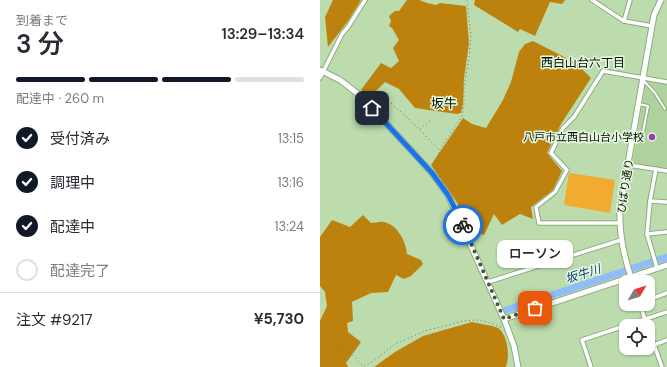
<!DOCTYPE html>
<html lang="ja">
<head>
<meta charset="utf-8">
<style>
  :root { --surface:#fff; --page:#f7f7f7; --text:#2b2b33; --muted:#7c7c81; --line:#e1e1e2; --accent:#111827 }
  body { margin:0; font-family:"DM Sans","Noto Sans JP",sans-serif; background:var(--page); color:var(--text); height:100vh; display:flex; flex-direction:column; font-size:15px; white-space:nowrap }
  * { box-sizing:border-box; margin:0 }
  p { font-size:13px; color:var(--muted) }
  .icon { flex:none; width:22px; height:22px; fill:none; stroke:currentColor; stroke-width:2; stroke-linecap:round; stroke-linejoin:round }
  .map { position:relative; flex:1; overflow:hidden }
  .details { display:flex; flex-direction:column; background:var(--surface); width:320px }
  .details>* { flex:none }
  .needle { width:26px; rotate:52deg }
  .tools { position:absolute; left:299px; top:275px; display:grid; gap:8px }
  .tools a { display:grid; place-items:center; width:36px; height:36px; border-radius:8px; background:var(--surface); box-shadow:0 1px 3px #0004; font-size:20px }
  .pin { position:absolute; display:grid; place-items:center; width:34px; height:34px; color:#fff; margin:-17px; border-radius:8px; box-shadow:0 2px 6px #0006 }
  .courier { position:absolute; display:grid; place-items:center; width:40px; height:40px; margin:-20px; border:3px solid #1a73e8; border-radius:50%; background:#fff; color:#222; box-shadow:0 1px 5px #0007 }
  .bubble { position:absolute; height:28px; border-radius:8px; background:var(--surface); box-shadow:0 1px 3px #0004; font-size:13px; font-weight:600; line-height:28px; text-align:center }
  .summary em { font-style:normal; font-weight:600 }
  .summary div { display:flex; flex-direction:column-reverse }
  .summary { display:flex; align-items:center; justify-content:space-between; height:68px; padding:0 16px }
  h1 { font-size:26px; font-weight:600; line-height:30px }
  .bar { display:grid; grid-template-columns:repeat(4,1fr); gap:6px 4px; align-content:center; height:48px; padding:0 16px }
  .bar i { height:5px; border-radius:3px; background:var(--line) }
  .bar .on { background:var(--accent) }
  .bar p { grid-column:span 4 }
  .line { display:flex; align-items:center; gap:10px; padding:0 16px; border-top:1px solid var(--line) }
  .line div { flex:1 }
  ol { padding:0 16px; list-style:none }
  li { display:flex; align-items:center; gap:12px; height:44px }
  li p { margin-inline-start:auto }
  li .icon { padding:4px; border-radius:50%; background:var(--accent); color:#fff; stroke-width:4 }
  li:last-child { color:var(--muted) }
  li i { width:22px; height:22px; border:2px solid var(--line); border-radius:50% }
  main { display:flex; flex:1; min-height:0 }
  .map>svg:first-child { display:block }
</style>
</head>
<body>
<main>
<section class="details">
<div class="summary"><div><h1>3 分</h1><p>到着まで</p></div><em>13:29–13:34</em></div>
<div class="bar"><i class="on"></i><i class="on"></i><i class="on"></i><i></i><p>配達中 · 260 m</p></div>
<ol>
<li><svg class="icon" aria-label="check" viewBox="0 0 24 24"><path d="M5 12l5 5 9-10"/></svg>受付済み<p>13:15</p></li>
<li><svg class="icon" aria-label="check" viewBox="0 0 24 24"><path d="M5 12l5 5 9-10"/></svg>調理中<p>13:16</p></li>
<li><svg class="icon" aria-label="check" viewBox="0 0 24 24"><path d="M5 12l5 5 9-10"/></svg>配達中<p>13:24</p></li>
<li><i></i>配達完了</li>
</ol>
<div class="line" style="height:52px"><div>注文 #9217</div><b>¥5,730</b></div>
</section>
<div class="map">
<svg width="347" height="367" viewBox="0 0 347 367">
  <rect width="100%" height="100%" fill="#bcdcad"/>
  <polygon fill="#aed19d" points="327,81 347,84 347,169 314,163 313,161 326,82"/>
  <polygon fill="#f2ab2e" points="249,173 295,180 290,213 244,205"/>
  <g fill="#bd820d">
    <polygon points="13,0 41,0 28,21 8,47 5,17"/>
    <polygon points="87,0 99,0 107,3 116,5 120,3 146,6 149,43 144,79 143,104 141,113 137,114 95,108 79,89 65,82 49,98 41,90 61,63 71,68 79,61 73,48 79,40 72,28 69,26 71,21 69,16 75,11 79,11"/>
    <polygon points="155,0 245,0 242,4 230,2 215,36 200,29 198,32 154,5"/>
    <polygon points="213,41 256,63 271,78 241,124 227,153 242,171 233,190 211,207 213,219 200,214 182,225 174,214 164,235 149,229 138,204 111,165 143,118 152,124 166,128 183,100 191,82 199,52 205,44"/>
    <path d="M 43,215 L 51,223 C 55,223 60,221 64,222 C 78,225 86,242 87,254 L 101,260 L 103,264 L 91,276 L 84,279 L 76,275 L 68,292 L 51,293 L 32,302 L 33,321 L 27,323 L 28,332 L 41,342 L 26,363 L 28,367 L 0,367 L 0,321 L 7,306 L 5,292 L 0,286 L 0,237 L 12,220 L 30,227 Z"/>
    <path d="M 152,322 C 160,324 171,325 178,328 C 188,335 190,357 186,367 L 54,367 L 75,352 L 103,336 Z"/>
  </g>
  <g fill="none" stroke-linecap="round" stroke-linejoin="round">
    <polyline stroke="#8fbdfa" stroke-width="7" points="186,310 347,257"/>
    <g stroke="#8cab7e" stroke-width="4">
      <g id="lane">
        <polyline points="324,81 335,93 345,109"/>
        <polyline points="319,104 328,106 323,132"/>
      </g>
    </g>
    <g stroke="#8cab7e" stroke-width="5.5">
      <g id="street">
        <polyline points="272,0 304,21 332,26"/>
        <polyline points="304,21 310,0"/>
        <polyline points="0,78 22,34 28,27 45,0"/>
        <polyline points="309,165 347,171"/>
        <polyline points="336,169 330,201 327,234 337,268"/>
        <polyline points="330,201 347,202"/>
        <polyline points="300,223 219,223 216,207 235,192 247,170 231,153 243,128 254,117 283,71 347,82"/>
        <polyline points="327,234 347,232"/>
        <polyline points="168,282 301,240"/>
        <polyline points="328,300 347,293"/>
        <polyline points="320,304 327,326"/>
        <polyline points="328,328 342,367"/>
        <polyline points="334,345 347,340"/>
        <polyline points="271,367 262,340 347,312"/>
      </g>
    </g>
    <g stroke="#8cab7e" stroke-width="7">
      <g id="secondary">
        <polyline points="0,70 20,80 42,97 112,173 128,195 184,319 194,346 198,367"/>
        <path d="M 311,277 C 303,254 299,233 300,209 L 332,26 L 334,15 L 341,0"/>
        <polyline points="184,319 347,265"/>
      </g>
    </g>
    <g stroke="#64795a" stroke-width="1" stroke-dasharray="1 3" stroke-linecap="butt">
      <polyline points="62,95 90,120 119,150"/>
      <polyline points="100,129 112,119"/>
      <polyline points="120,177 117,167 117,160 119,151 142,116 144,104 144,88 149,58 151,36 147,0"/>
      <path d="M 0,364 L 23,348 C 31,350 36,361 44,366 L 49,364 L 56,359 L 75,344 L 105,331 L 143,321 L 158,320 L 171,323 L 183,328"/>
    </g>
    <use href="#lane" stroke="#fff" stroke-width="2"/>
    <use href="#street" stroke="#fff" stroke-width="3.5"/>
    <use href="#secondary" stroke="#fff" stroke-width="5"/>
  </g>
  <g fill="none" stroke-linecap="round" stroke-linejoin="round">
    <polyline stroke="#46573e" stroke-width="4" stroke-dasharray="0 7.2" points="143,225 184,319 215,308"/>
    <polyline stroke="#1a73e8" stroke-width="5" points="52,108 112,173 128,195 143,225"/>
  </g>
  <circle fill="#9341b1" stroke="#e7f8e0" stroke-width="1.5" cx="332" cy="137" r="4"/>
  <g text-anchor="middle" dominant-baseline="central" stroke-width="3" stroke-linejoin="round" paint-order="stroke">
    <g font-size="11" fill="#061002" stroke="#e7f8e0" text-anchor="end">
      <text x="324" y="137">八戸市立西白山台小学校</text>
    </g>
    <g font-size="11" fill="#061002" stroke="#e7f8e0">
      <text transform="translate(305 186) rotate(-81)">ひばり通り</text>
    </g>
    <g font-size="12" fill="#061002" stroke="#e7f8e0">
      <text x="263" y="63">西白山台六丁目</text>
    </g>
    <g font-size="12" font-style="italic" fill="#063d7b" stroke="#e7f8e0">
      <text transform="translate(263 274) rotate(-18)">坂牛川</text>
    </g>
    <g font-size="13" fill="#061002" stroke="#e7f8e0">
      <text x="124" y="103">坂牛</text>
    </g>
  </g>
</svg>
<div class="tools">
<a><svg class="needle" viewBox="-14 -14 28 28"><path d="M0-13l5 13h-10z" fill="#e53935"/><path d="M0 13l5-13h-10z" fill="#7c7c81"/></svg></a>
<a><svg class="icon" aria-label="locate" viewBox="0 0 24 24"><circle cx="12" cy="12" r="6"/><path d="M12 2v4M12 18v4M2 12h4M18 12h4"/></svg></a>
</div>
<div class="pin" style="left:215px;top:308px;background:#ea580c"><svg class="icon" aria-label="bag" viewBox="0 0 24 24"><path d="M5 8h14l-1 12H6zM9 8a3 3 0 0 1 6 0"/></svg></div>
<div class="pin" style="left:52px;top:108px;background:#1f2937"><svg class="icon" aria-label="home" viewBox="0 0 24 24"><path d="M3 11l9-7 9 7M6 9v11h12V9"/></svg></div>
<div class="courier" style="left:143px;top:225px"><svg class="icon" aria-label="bike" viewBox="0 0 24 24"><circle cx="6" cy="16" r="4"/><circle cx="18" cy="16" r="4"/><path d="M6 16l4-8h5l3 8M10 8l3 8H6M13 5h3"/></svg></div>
<div class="bubble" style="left:177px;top:240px;width:76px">ローソン</div>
</div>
</main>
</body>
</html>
